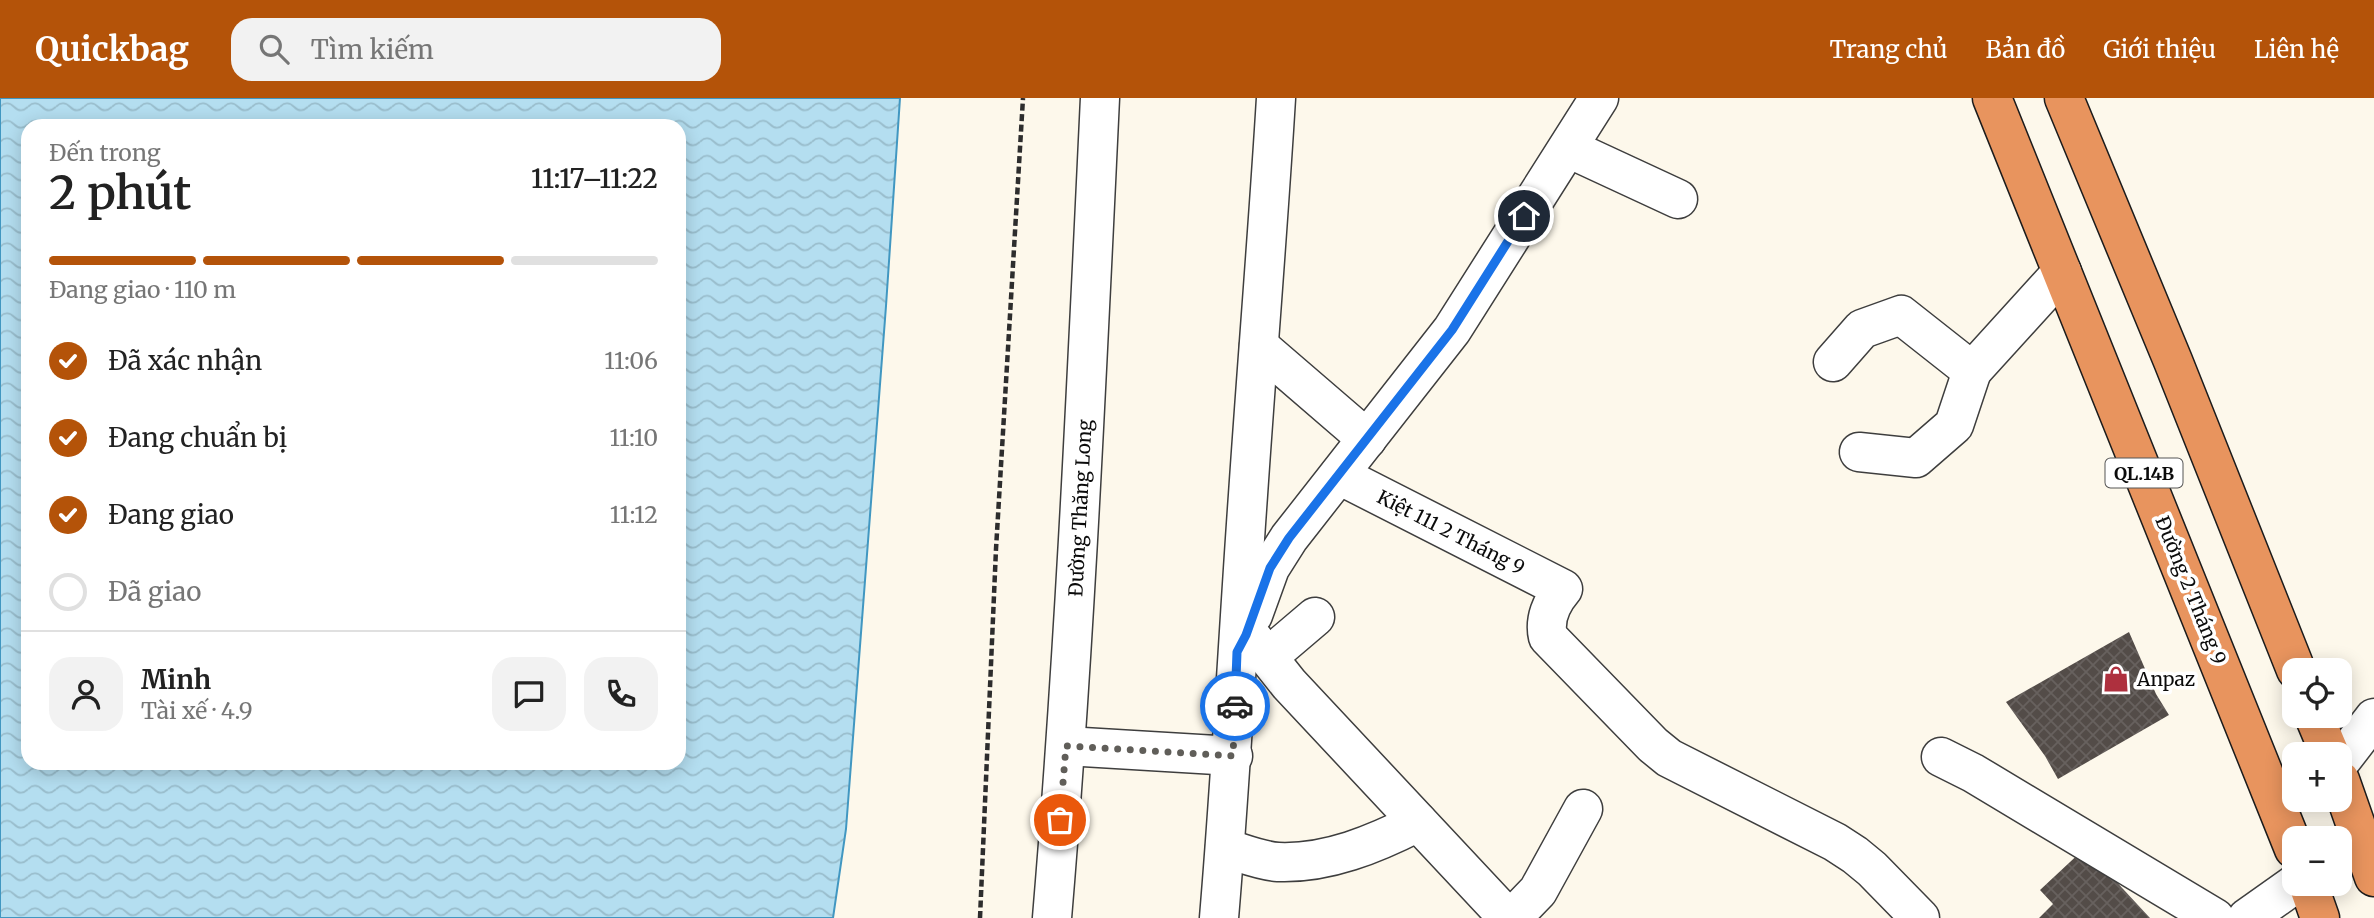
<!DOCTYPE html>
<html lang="vi">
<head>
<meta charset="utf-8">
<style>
  :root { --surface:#fff; --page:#f2f2f2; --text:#222; --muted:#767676; --line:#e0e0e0; --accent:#b45309 }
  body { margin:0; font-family:Merriweather,serif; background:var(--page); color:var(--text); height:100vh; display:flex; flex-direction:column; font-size:26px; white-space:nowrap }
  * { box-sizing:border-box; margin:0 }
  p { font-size:23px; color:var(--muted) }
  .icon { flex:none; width:38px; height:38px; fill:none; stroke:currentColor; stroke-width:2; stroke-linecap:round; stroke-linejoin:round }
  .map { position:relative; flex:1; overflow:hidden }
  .side { position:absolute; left:21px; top:21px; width:665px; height:651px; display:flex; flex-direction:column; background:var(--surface); border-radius:21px; box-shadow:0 4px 18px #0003 }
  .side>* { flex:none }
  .controls { position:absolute; left:2282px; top:560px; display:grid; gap:14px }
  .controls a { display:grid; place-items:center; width:70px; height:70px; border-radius:14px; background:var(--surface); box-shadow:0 4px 18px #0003; font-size:35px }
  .pin { position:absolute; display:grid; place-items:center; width:60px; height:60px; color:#fff; margin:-30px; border:4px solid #fff; border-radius:50%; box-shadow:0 2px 7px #0007 }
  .courier { position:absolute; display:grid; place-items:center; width:70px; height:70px; margin:-35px; border:5px solid #1a73e8; border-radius:50%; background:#fff; color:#222; box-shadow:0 2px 9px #0007 }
  .head em { font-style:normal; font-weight:600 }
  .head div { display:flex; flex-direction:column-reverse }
  .head { display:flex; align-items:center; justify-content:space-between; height:119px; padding:0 28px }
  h1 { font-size:46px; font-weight:600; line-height:52px }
  .bar { display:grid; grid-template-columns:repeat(4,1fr); gap:10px 7px; align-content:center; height:84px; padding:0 28px }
  .bar i { height:9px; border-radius:5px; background:var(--line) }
  .bar .on { background:var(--accent) }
  .bar p { grid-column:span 4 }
  .line { display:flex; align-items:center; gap:18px; padding:0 28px; border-top:2px solid var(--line) }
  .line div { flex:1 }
  .round { display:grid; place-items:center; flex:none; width:74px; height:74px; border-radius:21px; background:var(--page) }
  ol { padding:0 28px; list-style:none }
  li { display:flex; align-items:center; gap:21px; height:77px }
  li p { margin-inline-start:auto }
  li .icon { padding:7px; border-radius:50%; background:var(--accent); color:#fff; stroke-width:4 }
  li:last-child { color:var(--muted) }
  li i { width:38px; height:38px; border:4px solid var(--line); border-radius:50% }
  header { display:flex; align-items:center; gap:42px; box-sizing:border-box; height:98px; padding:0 35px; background:var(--accent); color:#fff }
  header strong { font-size:33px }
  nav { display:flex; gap:38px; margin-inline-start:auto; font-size:24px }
  .search { width:490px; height:63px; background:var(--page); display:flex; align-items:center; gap:18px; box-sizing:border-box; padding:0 24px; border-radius:21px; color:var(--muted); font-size:26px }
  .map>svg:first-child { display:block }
</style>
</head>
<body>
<header>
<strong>Quickbag</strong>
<div class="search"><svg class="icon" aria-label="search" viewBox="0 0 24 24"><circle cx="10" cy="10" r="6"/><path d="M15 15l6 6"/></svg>Tìm kiếm</div>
<nav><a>Trang chủ</a><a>Bản đồ</a><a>Giới thiệu</a><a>Liên hệ</a></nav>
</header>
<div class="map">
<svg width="2374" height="820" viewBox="0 0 2374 820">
  <defs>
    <pattern id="water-waves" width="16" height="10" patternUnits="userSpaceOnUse" patternTransform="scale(1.75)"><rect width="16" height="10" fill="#b4def0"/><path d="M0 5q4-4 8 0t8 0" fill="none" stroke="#99bdcc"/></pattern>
    <pattern id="building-cross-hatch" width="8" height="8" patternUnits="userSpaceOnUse" patternTransform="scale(1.75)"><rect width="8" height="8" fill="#534c48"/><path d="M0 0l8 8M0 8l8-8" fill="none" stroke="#67615e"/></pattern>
  </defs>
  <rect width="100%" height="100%" fill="#fdf8eb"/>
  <path fill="url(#water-waves)" stroke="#4197c1" stroke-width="2" fill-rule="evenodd" d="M 0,0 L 900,0 L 886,208 L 846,731 L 833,820 L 0,820 ZM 28,28 L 679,28 L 679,665 L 28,665 Z"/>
  <g fill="url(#building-cross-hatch)">
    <polygon points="2129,534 2156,596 2169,617 2058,681 2045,658 2006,604"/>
    <polygon points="2085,750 2150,820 2039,820 2053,806 2040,792"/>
  </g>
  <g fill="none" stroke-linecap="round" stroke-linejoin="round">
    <g stroke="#3e3e3e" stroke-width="41">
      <g id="minor">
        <polyline points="1568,50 1678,101"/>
        <polyline points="1259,248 1367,341"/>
        <polyline points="1833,264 1862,231 1901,217 1972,273 2062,174"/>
        <polyline points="1859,354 1916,360 1954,327 1972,273"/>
        <path d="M 1339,377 L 1563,491 C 1551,505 1544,522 1548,539 L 1653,647 L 1669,660 L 1835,744 L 1855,757 L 1872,771 L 1920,820"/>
        <polyline points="1253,517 1270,470 1289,440 1452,232 1599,0"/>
        <polyline points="1247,533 1289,586 1508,820"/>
        <polyline points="1268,559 1315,519"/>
        <polyline points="1066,648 1233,658"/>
        <polyline points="1941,659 1973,675 2215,820"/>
        <polyline points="2340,664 2374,620"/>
        <path d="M 1225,750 C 1242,755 1261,763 1278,764 C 1327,766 1375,746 1418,724"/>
        <path d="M 1052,820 C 1075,547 1087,274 1100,0"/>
        <path d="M 1219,820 C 1231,679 1238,538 1248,397 C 1257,264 1268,132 1276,0"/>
        <polyline points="1512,820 1538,793 1583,711"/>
        <polyline points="2247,820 2295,786"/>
      </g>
    </g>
    <g stroke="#1c1c1c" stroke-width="41">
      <g id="highway">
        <polyline points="1992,0 2294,751"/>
        <polyline points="2064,0 2173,263 2296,572"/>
        <polyline points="2314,618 2330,656"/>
        <polyline points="2340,682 2374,779"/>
        <polyline points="2308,786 2320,820"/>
      </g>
    </g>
    <polyline stroke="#2d2d2d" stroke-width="4.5" stroke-dasharray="7 3.5" stroke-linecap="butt" points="980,820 996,451 1023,0"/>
    <use href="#minor" stroke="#fff" stroke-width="38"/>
    <use href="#highway" stroke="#e8945e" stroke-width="38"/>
  </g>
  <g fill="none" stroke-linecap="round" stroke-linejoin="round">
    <polyline stroke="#605e59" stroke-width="7" stroke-dasharray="0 12.6" points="1060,722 1066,648 1233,658 1235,608"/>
    <polyline stroke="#1a73e8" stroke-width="9" points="1235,608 1237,554 1246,537 1270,470 1289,440 1452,232 1524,118"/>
  </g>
  <defs>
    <g id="shop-bare" transform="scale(2.1)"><path d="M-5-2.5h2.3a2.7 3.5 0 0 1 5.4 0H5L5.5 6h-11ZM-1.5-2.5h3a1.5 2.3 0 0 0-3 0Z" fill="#ae303e" stroke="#fff" stroke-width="2.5" paint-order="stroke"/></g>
  </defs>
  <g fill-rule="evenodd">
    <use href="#shop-bare" x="2116" y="581"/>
  </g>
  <g text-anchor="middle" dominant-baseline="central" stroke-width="7" stroke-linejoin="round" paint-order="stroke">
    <rect fill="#fff" stroke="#545454" stroke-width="2" x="2105.5" y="360.5" width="77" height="29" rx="5"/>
    <g font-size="18" font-weight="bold" fill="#0b0b0b">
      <text x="2144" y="375">QL.14B</text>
    </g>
    <g font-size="19" fill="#0b0b0b" stroke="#fff">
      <text transform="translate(1080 410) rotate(-87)">Đường Thăng Long</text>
      <text transform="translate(1451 434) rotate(27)">Kiệt 111 2 Tháng 9</text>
      <text transform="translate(2191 492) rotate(68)">Đường 2 Tháng 9</text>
    </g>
    <g font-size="19" fill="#0b0b0b" stroke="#fff" text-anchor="start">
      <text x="2137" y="581">Anpaz</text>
    </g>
  </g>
</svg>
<div class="controls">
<a><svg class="icon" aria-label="locate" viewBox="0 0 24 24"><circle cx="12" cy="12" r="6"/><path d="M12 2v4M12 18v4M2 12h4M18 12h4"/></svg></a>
<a>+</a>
<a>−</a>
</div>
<div class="pin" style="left:1060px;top:722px;background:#ea580c"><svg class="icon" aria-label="bag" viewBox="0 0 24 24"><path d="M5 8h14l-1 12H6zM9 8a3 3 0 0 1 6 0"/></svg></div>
<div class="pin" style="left:1524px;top:118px;background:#1f2937"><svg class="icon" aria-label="home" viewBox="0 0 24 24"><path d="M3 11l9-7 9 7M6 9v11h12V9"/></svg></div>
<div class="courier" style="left:1235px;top:608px"><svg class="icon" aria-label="car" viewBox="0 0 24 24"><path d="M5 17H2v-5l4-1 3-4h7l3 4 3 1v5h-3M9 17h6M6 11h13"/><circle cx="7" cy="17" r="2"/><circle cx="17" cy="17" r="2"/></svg></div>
<section class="side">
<div class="head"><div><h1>2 phút</h1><p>Đến trong</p></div><em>11:17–11:22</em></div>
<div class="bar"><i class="on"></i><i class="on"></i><i class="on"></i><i></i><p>Đang giao · 110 m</p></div>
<ol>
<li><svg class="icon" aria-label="check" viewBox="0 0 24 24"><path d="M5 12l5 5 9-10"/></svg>Đã xác nhận<p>11:06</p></li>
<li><svg class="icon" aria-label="check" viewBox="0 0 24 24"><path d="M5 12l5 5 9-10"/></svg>Đang chuẩn bị<p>11:10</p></li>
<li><svg class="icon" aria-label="check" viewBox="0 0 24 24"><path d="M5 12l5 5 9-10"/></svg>Đang giao<p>11:12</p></li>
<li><i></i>Đã giao</li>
</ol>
<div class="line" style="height:126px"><a class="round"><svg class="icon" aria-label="person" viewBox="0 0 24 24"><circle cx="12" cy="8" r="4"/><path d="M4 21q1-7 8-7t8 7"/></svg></a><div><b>Minh</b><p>Tài xế · 4.9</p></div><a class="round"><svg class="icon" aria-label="chat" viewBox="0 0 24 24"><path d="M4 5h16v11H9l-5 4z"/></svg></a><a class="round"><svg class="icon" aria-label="phone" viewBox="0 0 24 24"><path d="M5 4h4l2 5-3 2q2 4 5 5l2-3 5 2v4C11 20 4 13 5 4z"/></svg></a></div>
</section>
</div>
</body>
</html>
